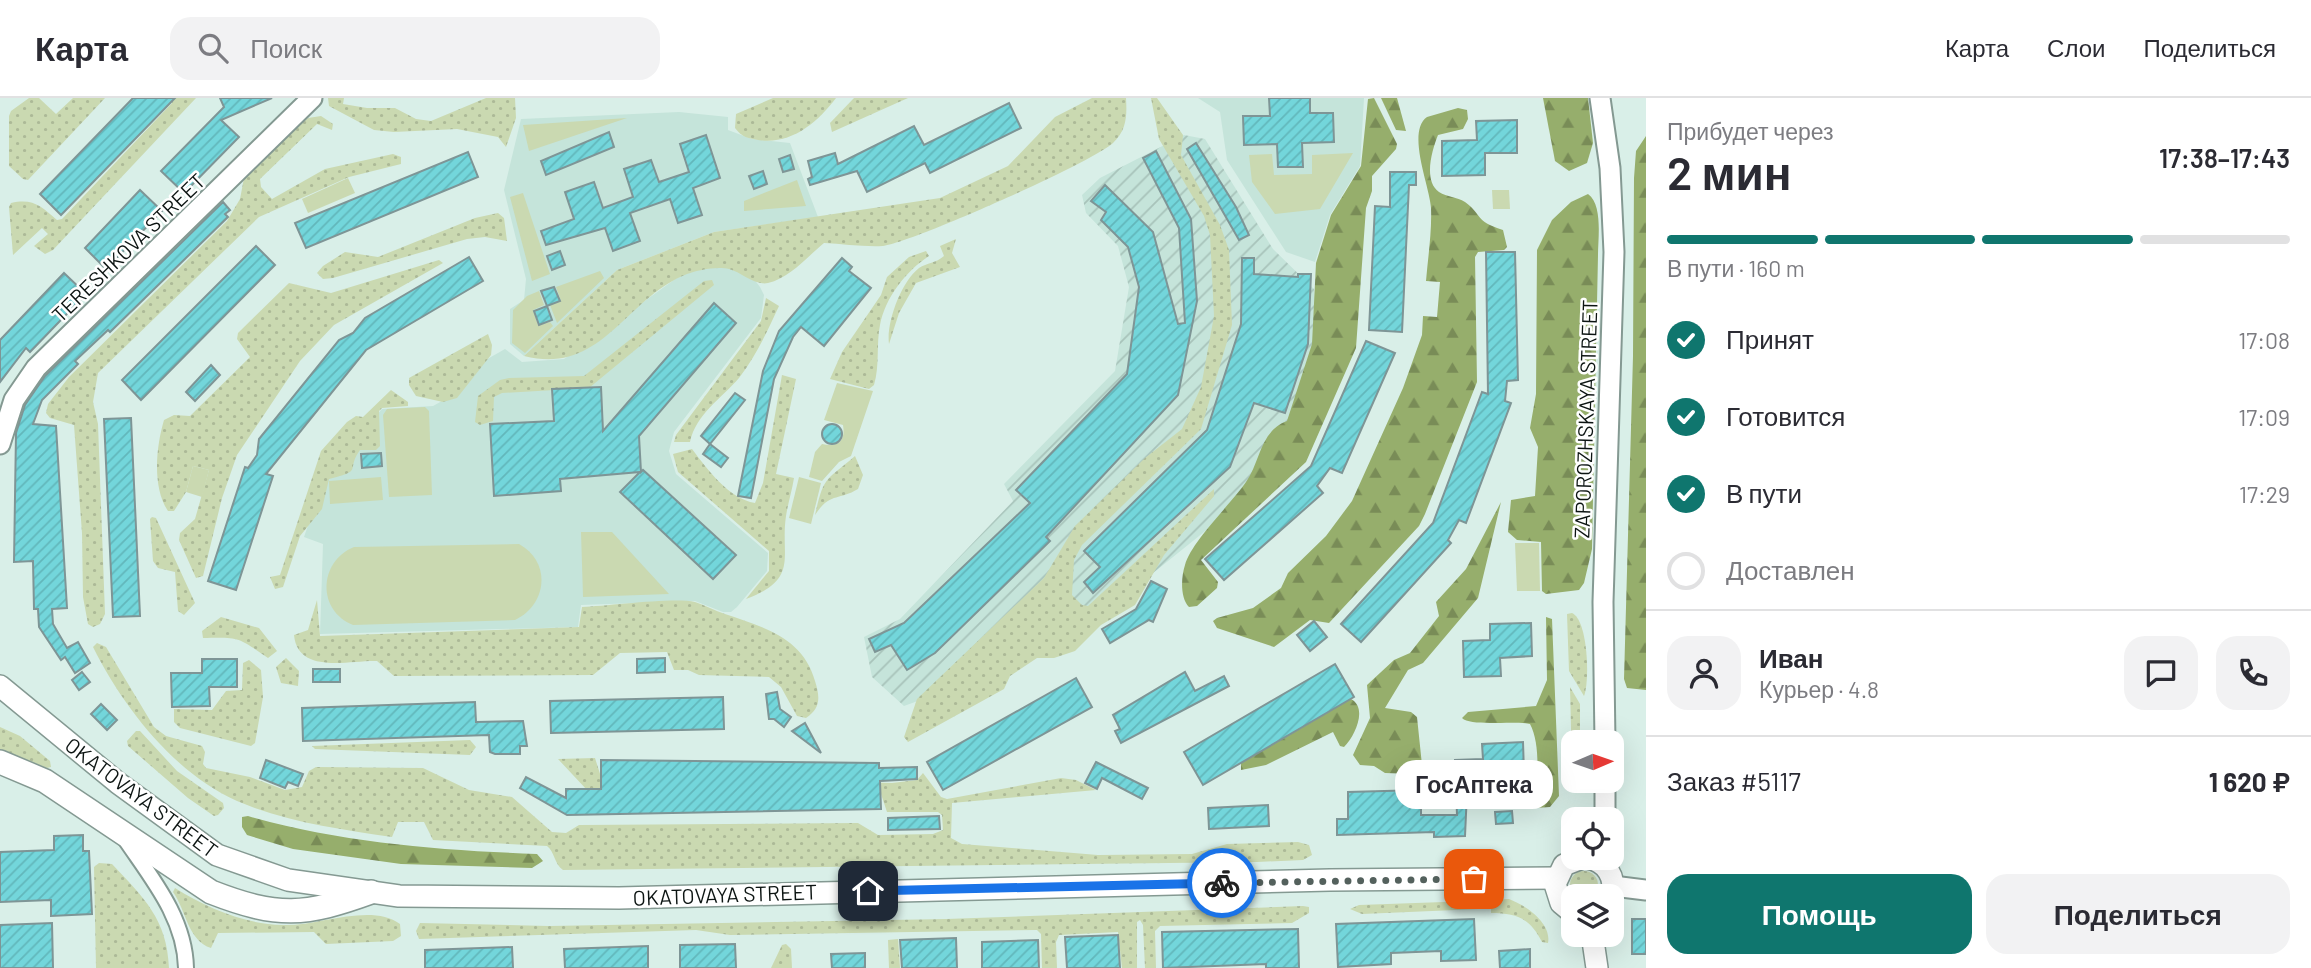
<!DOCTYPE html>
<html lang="ru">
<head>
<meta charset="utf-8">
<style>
  :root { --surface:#fff; --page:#f2f2f3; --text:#2b2b33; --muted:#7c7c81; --line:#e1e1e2; --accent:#0f766e }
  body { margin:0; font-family:Barlow,sans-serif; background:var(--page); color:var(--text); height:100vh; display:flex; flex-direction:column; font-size:26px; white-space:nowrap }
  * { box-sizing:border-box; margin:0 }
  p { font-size:23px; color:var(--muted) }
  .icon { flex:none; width:38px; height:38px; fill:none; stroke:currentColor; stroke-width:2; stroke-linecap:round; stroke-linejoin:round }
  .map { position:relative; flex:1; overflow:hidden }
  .details { display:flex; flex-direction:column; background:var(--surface); width:665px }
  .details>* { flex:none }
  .needle { width:46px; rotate:88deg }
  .tools { position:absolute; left:1561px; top:632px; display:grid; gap:14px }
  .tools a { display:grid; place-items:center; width:63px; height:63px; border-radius:14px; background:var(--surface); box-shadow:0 7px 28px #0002; font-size:35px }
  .pin { position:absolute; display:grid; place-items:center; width:60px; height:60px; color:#fff; margin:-30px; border-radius:14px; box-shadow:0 4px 10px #0006 }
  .courier { position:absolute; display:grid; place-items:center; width:70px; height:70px; margin:-35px; border:5px solid #1a73e8; border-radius:50%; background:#fff; color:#222; box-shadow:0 2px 9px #0007 }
  .bubble { position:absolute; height:49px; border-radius:21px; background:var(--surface); box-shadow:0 7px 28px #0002; font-size:23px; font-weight:600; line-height:49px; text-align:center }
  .overview em { font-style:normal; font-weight:600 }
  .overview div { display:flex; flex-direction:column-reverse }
  .overview { display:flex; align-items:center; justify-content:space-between; height:119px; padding:0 21px }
  h1 { font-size:46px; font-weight:600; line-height:52px }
  .bar { display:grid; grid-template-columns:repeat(4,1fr); gap:10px 7px; align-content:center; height:84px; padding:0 21px }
  .bar i { height:9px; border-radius:5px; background:var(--line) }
  .bar .on { background:var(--accent) }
  .bar p { grid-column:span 4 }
  .line { display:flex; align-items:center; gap:18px; padding:0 21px; border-top:2px solid var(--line) }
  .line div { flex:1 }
  .round { display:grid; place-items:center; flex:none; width:74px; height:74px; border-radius:21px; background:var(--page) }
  ol { padding:0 21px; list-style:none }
  li { display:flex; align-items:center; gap:21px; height:77px }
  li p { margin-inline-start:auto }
  li .icon { padding:7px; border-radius:50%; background:var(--accent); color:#fff; stroke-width:4 }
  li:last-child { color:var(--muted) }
  li i { width:38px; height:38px; border:4px solid var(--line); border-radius:50% }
  .primary-button { display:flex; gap:14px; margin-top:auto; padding:14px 21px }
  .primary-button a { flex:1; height:80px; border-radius:21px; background:var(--accent); color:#fff; font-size:28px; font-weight:600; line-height:80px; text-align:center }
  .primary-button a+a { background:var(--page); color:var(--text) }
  header { display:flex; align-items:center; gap:42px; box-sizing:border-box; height:98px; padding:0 35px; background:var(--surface); border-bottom:2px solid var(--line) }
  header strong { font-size:33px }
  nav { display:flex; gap:38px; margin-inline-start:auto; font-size:24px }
  .search { width:490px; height:63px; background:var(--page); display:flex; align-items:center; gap:18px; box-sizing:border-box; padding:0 24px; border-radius:21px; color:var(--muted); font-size:26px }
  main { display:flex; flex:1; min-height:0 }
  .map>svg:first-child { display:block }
</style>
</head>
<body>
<header>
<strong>Карта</strong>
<div class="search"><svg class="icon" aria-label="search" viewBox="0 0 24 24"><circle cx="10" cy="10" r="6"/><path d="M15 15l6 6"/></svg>Поиск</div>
<nav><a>Карта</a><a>Слои</a><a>Поделиться</a></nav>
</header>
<main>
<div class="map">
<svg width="1646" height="870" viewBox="0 0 1646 870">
  <defs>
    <pattern id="industrial-furrows" width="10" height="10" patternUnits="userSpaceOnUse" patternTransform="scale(1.75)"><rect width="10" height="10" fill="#c5e4da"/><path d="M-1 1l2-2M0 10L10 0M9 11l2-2" fill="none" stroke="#a8c3ba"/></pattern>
    <pattern id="grass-dots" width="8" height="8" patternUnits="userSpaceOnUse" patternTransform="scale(1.75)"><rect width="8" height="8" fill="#cad9b1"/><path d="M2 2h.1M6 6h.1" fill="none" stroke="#acb997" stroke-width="1.8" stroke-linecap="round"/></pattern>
    <pattern id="forest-firs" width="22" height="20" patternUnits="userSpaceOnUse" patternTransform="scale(1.75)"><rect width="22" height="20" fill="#96ae6c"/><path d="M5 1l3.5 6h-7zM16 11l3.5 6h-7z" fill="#798c57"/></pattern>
    <pattern id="building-hatch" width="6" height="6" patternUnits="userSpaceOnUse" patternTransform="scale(1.75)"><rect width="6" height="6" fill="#73d6db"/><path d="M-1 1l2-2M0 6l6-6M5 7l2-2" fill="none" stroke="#62b7bb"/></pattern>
  </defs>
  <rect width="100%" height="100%" fill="#d9efe8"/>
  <g fill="#c5e4da">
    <polygon points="1198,0 1364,0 1360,68 1330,117 1315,164 1286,154 1227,62 1220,14"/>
    <polygon points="679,14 728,19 728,32 752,41 790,45 818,119 714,134 617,172 524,258 510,246 510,211 524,202 526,181 504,92 521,21"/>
    <polygon points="733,166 751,177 760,189 764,197 761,220 674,334 669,353 676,376 768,455 767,473 737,509 731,514 723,514 695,503 581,507 578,529 320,536 323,446 304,439 329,367 382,311 433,308 442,303 454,280 505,251 522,264 564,261 685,174"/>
  </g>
  <polygon fill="url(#industrial-furrows)" points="1184,37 1205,41 1273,151 1314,191 1319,244 1290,335 1250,397 1101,517 948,592 904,608 872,579 864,539 900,521 1013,403 1004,386 1115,273 1129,189 1118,148 1086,115 1082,97 1100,80"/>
  <g fill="url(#grass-dots)">
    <polygon points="29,0 39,0 56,16 73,0 105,0 28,82 23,81 9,68 9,18 11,13"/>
    <path d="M 171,0 L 196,0 L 53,152 L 45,156 L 34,148 L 48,136 L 42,130 L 13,157 L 9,109 L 11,105 C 33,100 41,108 57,122 L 62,121 L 172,5 Z"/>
    <polygon points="328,0 344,0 343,6 367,10 395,10 416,21 431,23 486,0 515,0 516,20 506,49 498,39 457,31 394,34 374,32 329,8"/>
    <path d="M 773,0 L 836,0 C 817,25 791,47 758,42 C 747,40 742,39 735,30 L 736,16 Z"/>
    <polygon points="854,0 908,0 832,34 830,25"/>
    <path d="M 1092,0 L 1126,0 C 1127,17 1127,32 1113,45 C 1093,64 911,145 883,148 C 864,149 843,146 824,145 C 808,158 790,180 768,185 C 755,188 741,174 729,171 C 717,168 698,172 687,176 C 624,201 602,278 524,258 L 617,172 L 714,134 L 940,100 L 1008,68 L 1055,19 Z"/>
    <polygon points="1151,0 1157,0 1183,37 1181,57 1220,127 1229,152 1232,227 1201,331 1082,447 1074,462 1072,497 1082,507 1088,508 1214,391 1214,398 1164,457 1135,507 1101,527 1075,553 1054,560 1037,560 1010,578 1004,591 908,644 904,639 917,601 1044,480 1075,428 1145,360 1182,331 1201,289 1214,218 1210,137 1204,118 1159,41"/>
    <polygon points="321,18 333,26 332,32 317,26 260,81 261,89 272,101 325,71 393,56 401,59 401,66 349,79 259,119 98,275 93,304 98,326 105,516 100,526 93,529 88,526 83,499 82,435 74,327 50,320 46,315 48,306 69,279 227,123 240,101 244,80 294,31 308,20"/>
    <polygon points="498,115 504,120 507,143 485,139 467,141 333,180 323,181 317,175 323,168 345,154 378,159 475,120"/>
    <path d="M 956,141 L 952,155 L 960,169 L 916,185 L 899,215 L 889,246 C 886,225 901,184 919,170 C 927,165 936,165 944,158 L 940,148 Z"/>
    <path d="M 926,153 L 929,158 C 906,173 885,200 880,227 C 876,247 880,267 874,287 L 869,291 L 830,281 L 842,254 L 881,197 L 887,179 L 909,159 Z"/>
    <path d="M 439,162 L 443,165 L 334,227 L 300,263 L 237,357 L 222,400 L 203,478 L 196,480 L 179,442 L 180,435 L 195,421 L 209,372 L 193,368 L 186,394 L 174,413 L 168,413 C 152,389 156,349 164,322 L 174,317 L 190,318 L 250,259 L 237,241 L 238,235 L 289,185 L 331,195 Z"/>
    <polygon points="704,183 712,182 714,187 589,290 502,295 494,299 493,323 480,327 475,324 478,298 500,282 509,280 584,278"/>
    <path d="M 766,200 L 779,208 C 767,234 756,258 739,280 C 722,300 696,316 690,344 L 674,344 L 676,337 L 761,223 Z"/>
    <polygon points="488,236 492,247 491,257 457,300 443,304 416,298 409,287 409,280"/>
    <path d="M 782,277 L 796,281 L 776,376 L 794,380 C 792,393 788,405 786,418 C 780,459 800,481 746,501 L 769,473 L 769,453 L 678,374 L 673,356 L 692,351 C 707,371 729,401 755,405 L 763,385 Z"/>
    <path d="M 391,292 L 408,304 L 408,308 L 382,310 L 379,313 L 380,348 L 376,352 L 360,352 C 345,373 365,372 329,381 L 322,411 L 300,438 L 283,489 L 275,491 L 270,479 L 280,477 L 321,353 L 347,324 L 356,318 L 363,319 Z"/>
    <path d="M 855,358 L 863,377 L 858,391 C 838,403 830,394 815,417 C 824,377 826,383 855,358 Z"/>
    <polygon points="152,419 156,420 195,505 184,517 178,513 175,474 158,470 153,463 150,421"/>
    <path d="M 317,502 L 320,538 L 579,529 L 582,509 C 608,508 674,499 695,504 C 705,507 715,513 725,516 C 763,529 803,539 815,583 C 820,599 821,610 806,620 L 797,618 L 781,589 L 769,579 L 699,577 L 688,572 L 674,572 L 667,554 L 620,555 L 593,577 L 394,578 L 377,563 C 349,562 298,577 294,537 L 308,532 Z"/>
    <path d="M 1572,515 C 1588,522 1590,583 1584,598 L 1569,573 L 1567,516 Z"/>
    <path d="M 221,519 L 259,530 L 277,553 L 268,560 C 238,540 242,539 203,540 L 202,533 Z"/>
    <path d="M 97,545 L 106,549 L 154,629 L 166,638 L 202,648 L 205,654 L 203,666 L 206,670 L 250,679 L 285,692 L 302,689 L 309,673 L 316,669 L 423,670 L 469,692 L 512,699 L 552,734 L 566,735 L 579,727 L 858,725 L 878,737 L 933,736 L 943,732 L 942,717 L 938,714 L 887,714 L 880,693 L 587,692 L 558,661 L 595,660 L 601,679 L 892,685 L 917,682 L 923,675 L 941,699 L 947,701 L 1061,680 L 1076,682 L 1096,692 L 952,705 L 951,740 L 962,746 L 1098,757 L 1192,756 L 1227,746 L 1298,744 L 1309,747 L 1312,757 L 1303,762 L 1257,764 L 563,772 C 554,766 555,754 547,748 L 433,742 L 424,724 L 398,724 L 392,739 C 339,731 286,724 237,703 C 174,675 123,609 93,549 Z"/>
    <polygon points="286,560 299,573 298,588 281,585 276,569"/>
    <polygon points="249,562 261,572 263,599 255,645 251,648 180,630 174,624 174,611 212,612 226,593 242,592 243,565"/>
    <polygon points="1570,589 1580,606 1580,644 1573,644 1572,672"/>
    <polygon points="0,629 20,638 50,663 51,669 47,670 0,651"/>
    <polygon points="136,633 140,633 177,673 223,705 224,710 218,717 214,718 188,700 128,648 127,643"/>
    <polygon points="470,642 476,649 470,657 315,651 312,648"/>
    <path d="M 99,765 L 112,766 C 144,800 167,821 169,870 L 96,870 L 94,769 Z"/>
    <circle cx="1584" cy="787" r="14"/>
    <path d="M 175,790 C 207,810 244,826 282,827 C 316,829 371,804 400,826 L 401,838 L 393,843 L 326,846 L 314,834 L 218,835 L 211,850 C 188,843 186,812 173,794 Z"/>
    <path d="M 1509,801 C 1525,807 1552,825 1548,845 L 1542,844 C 1530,820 1516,815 1491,815 L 1491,802 Z"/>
    <polygon points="1472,803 1479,804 1479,811 1362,816 1350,811 1359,807"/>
    <polygon points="1303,808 1309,809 1309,815 1292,825 1160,828 1155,833 1156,870 1145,870 1143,827 1140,822 1137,824 1137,870 1122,870 1118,834 1059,837 1056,844 1057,870 1042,870 1041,836 1037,832 730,837 696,832 419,841 416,833 420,825 549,828 946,821"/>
    <polygon points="898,841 900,870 889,870 888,842"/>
    <polygon points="786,846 791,851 792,870 771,870 782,847"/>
  </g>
  <g fill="url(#forest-firs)">
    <path d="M 1374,0 L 1397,46 L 1396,51 L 1372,78 L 1372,93 L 1366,110 L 1356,250 L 1306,364 L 1201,462 L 1218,484 L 1217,490 L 1197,508 L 1189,509 C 1180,500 1181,479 1185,467 C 1191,444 1231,406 1246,384 C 1261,362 1260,333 1287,323 L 1312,246 L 1316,165 L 1331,117 L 1361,68 L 1368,1 Z"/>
    <polygon points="1381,0 1397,0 1406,33 1396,32"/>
    <polygon points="1543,0 1588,0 1593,45 1587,65 1569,73 1555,63"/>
    <path d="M 1458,10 L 1467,12 L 1468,21 L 1463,31 L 1438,37 C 1432,52 1423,83 1439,94 C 1447,99 1457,99 1465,104 C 1484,118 1473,122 1503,132 L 1507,149 L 1504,152 L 1478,154 L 1475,159 L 1477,284 L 1425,416 L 1419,428 L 1329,525 L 1310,522 L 1274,549 L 1217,530 L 1213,523 L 1217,520 L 1253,510 L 1281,490 L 1288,475 L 1326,438 L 1352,403 L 1403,290 L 1422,237 L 1423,218 L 1437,219 L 1440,184 L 1426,183 C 1428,159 1432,134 1431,110 C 1430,89 1406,34 1427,19 Z"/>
    <polygon points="1646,38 1646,592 1627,590 1624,581 1633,258 1634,80 1636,53"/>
    <path d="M 1588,96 C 1603,107 1598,140 1598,157 L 1592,451 L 1584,485 L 1579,492 L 1546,496 L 1542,493 L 1541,444 L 1517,442 L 1508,434 L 1511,402 L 1535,398 L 1538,349 L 1530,330 L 1536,296 L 1537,152 L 1552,122 L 1571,104 Z"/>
    <polygon points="1501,404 1478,500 1423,565 1408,572 1385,610 1411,614 1417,619 1422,667 1413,676 1385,675 1374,668 1360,667 1353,657 1370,620 1367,587 1394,562 1410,555 1439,518 1436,504 1466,471"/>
    <path d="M 1546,519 L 1552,521 L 1559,698 L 1550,709 L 1536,710 L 1533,707 C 1538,685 1541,647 1530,626 C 1513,622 1471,629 1462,620 L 1468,614 L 1536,608 L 1547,582 Z"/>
    <path d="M 1351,601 C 1368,610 1355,638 1344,649 L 1340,648 L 1333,634 L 1266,667 L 1241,672 L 1241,665 Z"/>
    <path d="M 248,718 C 343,745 438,752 537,756 L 543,763 L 532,770 L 401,766 L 293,751 L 247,737 L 242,729 L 242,719 Z"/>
  </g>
  <g fill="#cad9b1">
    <polygon points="627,20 529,53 523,27"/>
    <polygon points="1353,55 1320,111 1275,116 1252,84 1249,57 1272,56 1274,77 1312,76 1312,57"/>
    <polygon points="348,80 355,95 308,115 302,101"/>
    <polygon points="797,82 806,108 744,113 744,103"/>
    <polygon points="1492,92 1509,92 1510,111 1493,111"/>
    <polygon points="523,95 550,176 532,183 510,99"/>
    <polygon points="600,173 604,180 557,225 550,207 561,203 556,189"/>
    <polygon points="539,193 544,207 533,212 538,227 550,224 553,228 525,255 512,245 513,212 527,198"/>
    <path d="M 837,285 L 873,293 L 851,358 L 839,364 L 822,383 L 809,379 L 815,354 L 822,346 C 838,350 846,343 843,327 L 824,322 Z"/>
    <polygon points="425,309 429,313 432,397 389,399 383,317 387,311"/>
    <polygon points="193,368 209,372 202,399 186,394"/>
    <polygon points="381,379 383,402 330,406 329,383"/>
    <polygon points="799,379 821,385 811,426 789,420"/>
    <polygon points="612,434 669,496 583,499 581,434"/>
    <polygon points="1515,445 1539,445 1540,493 1517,493"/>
    <path d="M 519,446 C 552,464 547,507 515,522 L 353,527 C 316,512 319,463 354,449 Z"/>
  </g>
  <g fill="url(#building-hatch)" stroke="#7e9596" stroke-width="2">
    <polygon points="133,0 175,0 61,117 40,96"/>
    <polygon points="220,0 272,0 221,22 239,39 184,95 161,73 224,9"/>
    <polygon points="1269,0 1310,0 1310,15 1333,15 1334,44 1302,45 1303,69 1278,69 1277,46 1244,47 1243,18 1270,18"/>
    <polygon points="1009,5 1021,30 930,75 925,65 867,94 857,73 810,87 808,81 812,79 808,63 835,55 838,66 914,28 924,47"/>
    <polygon points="1517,22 1517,55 1485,55 1485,77 1442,78 1442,43 1477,42 1476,23"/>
    <polygon points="609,34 614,49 546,77 541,63"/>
    <polygon points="706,37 720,80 693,90 702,117 678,125 670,101 630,115 640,143 613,153 605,130 546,147 541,133 574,121 565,94 594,84 603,110 633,99 624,71 651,62 659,84 689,74 680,46"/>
    <polygon points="1196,45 1236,109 1249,137 1239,142 1187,51"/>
    <polygon points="1156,53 1191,121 1197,203 1178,297 1046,439 1050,443 935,555 907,572 891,547 875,554 869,541 904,525 1030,405 1016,392 1127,276 1139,189 1128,149 1101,122 1106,114 1091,103 1105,87 1153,134 1178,226 1185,225 1179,130 1143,60"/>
    <polygon points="468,54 478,79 306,150 295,125"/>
    <polygon points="790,57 794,71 783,74 779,61"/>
    <polygon points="763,73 767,86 754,91 749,78"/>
    <polygon points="1390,74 1416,74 1416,87 1409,87 1402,234 1369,232 1375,108 1390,109"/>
    <polygon points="140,92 162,113 106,171 85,150"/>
    <polygon points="223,104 230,112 225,116 228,119 110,234 108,232 75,263 78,266 42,302 33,326 56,328 67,510 52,511 53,526 67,550 78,544 90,565 75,575 65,559 61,562 39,529 38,511 34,511 33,463 14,464 16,335 25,307 45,278"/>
    <polygon points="256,148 275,167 141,302 122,282"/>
    <polygon points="560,153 565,167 552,172 547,158"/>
    <polygon points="1486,154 1515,154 1518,282 1507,283 1505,303 1511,305 1466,425 1459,422 1448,442 1451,445 1361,544 1341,526 1433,425 1482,294 1488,296"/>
    <polygon points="469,159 483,183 366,252 266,376 273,378 236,492 208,483 245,369 248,370 257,357 259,341 339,242 353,235 365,220"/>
    <polygon points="842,160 852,169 849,173 871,190 824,248 801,229 793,239 774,281 751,400 738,398 763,273 779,233"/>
    <polygon points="1242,160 1254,160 1254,176 1298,179 1298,176 1311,176 1308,246 1285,315 1254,305 1230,369 1093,495 1084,484 1100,469 1084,453 1207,332 1241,226"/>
    <polygon points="64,175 86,196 30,254 26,250 0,284 0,242"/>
    <polygon points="554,189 560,203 547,208 541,193"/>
    <polygon points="714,205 736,225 639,338 641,374 643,372 736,457 713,481 620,394 640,374 560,381 561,393 494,398 490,326 554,323 552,291 601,289 603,333"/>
    <polygon points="547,208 552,222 539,227 534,213"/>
    <polygon points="1366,243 1395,255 1342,375 1330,370 1317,388 1323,395 1224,482 1205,461 1311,368"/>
    <polygon points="211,267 220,277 195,303 186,294"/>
    <polygon points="735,295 745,302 710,346 701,338"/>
    <polygon points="131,320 140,518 113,519 104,321"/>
    <circle cx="832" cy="336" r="10"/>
    <polygon points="710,346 728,360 721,369 703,356"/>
    <polygon points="381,355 382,368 362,370 361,356"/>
    <polygon points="1151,483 1167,491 1153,524 1149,522 1110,545 1102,531 1136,511"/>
    <polygon points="1314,523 1327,539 1310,553 1297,537"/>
    <polygon points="1531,525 1532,558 1500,560 1501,578 1464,579 1463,543 1490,542 1490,526"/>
    <polygon points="665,560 665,574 637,575 637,561"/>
    <polygon points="202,561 237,561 237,589 209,589 210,608 172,609 171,575 202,575"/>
    <polygon points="1335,566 1354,599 1203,687 1184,654"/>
    <rect x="313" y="571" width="27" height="13"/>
    <polygon points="82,574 90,584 79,592 72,582"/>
    <polygon points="1185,574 1195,593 1224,578 1229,588 1121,645 1115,633 1120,631 1113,617"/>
    <polygon points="1076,580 1092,609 943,692 927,664"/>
    <polygon points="777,594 780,611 791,619 784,629 774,621 769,621 766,596"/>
    <polygon points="723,599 724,631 551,635 550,603"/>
    <polygon points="475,604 476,624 523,623 527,648 520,648 520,656 495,656 490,654 489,637 303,643 302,610"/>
    <polygon points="101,606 117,622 107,632 91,616"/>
    <polygon points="805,625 821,655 792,633"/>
    <polygon points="1523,644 1524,675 1492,676 1493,693 1467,694 1465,738 1434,739 1434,734 1337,737 1337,721 1348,721 1348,694 1421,692 1421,717 1457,717 1455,662 1483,661 1482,646"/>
    <polygon points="266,662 303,676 298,688 288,684 285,690 260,680"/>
    <polygon points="601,662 879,665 879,670 917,669 917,681 880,683 881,711 567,717 520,690 526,679 566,700 566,691 601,691"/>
    <polygon points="1096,664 1148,690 1142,701 1102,680 1097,691 1085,685"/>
    <polygon points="1268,707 1269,728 1209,731 1208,710"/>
    <polygon points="1512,713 1513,725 1496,726 1495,714"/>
    <polygon points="939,718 940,731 888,732 888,720"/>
    <polygon points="83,737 83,753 89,753 92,816 51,818 51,802 0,804 0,754 54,752 54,738"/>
    <polygon points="1474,821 1476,862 1441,863 1441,853 1391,855 1391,866 1338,869 1336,826"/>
    <rect x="1632" y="821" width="14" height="35"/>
    <polygon points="52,825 53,870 0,870 0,827"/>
    <polygon points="1298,831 1299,870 1266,870 1266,866 1163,870 1162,834"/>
    <polygon points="1118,837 1120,870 1067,870 1065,839"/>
    <polygon points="956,840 957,870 902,870 900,842"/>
    <polygon points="1038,842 1039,870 982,870 982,844"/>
    <polygon points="735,846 736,870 680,870 680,847"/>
    <polygon points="648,848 648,870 565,870 564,851"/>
    <polygon points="512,849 513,870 425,870 425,852"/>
    <polygon points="1530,851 1530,870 1500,870 1499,853"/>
    <polygon points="865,855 865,870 832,870 831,856"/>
  </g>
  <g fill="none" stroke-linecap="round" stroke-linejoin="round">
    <g stroke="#849992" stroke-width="18">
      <path id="minor" d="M 127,744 C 153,782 185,821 186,870"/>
    </g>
    <g stroke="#849992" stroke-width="23">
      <g id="secondary">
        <polyline points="1600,0 1610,70 1614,154 1603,504 1605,644"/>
        <polyline points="0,346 14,302 36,270 312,0"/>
        <polyline points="1605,682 1605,721"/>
        <polyline points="1613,788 1646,792"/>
      </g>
    </g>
    <g stroke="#849992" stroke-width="24">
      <g id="primary">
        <polyline points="0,588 118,685 217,757 288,782 399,798 619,800 1330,782 1557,780"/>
        <path d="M 1588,760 C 1607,764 1616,779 1612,798"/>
        <polyline points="1573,815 1561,805 1555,786 1564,767 1582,760"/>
        <polyline points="1592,836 1597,870"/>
      </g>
    </g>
    <g stroke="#849992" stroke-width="26">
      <path id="trunk" d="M 0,664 L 45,683 L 211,794 C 278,820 305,818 371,794"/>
    </g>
    <use href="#minor" stroke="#fff" stroke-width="14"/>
    <use href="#secondary" stroke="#fff" stroke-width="19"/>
    <use href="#primary" stroke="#fff" stroke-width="21"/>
    <use href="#trunk" stroke="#fff" stroke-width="23"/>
  </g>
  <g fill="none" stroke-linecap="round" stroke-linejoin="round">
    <polyline stroke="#54615d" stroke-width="7" stroke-dasharray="0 12.6" points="1222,785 1474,781"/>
    <polyline stroke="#1a73e8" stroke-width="9" points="868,793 1222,785"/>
  </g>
  <g text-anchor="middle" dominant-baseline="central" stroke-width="5" stroke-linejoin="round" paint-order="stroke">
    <g font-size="21" fill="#0c1412" stroke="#fff">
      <text transform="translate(128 149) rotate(-44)">TERESHKOVA STREET</text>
      <text transform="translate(1585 321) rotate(-88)">ZAPOROZHSKAYA STREET</text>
      <text transform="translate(142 699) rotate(37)">OKATOVAYA STREET</text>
      <text transform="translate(725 796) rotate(-2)">OKATOVAYA STREET</text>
    </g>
  </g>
</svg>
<div class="tools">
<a><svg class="needle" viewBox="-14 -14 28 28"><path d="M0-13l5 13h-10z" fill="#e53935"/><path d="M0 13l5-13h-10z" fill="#7c7c81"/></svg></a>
<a><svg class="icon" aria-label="locate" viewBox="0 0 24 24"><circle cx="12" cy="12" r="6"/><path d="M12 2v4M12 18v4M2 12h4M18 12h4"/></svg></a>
<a><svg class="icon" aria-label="layers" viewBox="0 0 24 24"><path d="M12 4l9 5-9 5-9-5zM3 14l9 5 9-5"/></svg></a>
</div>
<div class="pin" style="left:1474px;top:781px;background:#ea580c"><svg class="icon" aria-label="bag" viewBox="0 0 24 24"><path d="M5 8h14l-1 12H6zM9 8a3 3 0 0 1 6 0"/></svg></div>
<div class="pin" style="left:868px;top:793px;background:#1f2937"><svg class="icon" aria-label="home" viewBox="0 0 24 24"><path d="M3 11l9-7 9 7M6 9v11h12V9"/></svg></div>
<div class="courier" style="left:1222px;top:785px"><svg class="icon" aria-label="bike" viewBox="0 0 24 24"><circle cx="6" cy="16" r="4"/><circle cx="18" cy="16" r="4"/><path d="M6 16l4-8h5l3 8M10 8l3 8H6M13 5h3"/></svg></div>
<div class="bubble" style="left:1395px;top:662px;width:158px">ГосАптека</div>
</div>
<section class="details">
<div class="overview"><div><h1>2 мин</h1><p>Прибудет через</p></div><em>17:38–17:43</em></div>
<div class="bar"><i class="on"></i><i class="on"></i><i class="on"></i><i></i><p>В пути · 160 m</p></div>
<ol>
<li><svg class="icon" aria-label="check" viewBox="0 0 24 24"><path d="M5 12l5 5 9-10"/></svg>Принят<p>17:08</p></li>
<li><svg class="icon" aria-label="check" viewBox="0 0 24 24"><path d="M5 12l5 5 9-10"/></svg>Готовится<p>17:09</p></li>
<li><svg class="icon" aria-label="check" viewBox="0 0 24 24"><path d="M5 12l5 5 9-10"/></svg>В пути<p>17:29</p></li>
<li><i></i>Доставлен</li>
</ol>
<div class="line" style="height:126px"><a class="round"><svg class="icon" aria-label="person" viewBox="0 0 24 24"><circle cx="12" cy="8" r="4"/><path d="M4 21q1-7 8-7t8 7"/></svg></a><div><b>Иван</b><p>Курьер · 4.8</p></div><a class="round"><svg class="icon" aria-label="chat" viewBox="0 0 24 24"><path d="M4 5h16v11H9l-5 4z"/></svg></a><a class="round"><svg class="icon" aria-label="phone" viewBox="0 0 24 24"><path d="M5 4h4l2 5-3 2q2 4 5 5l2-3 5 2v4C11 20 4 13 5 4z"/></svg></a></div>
<div class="line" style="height:91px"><div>Заказ #5117</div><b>1 620 ₽</b></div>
<div class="primary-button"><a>Помощь</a><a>Поделиться</a></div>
</section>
</main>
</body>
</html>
